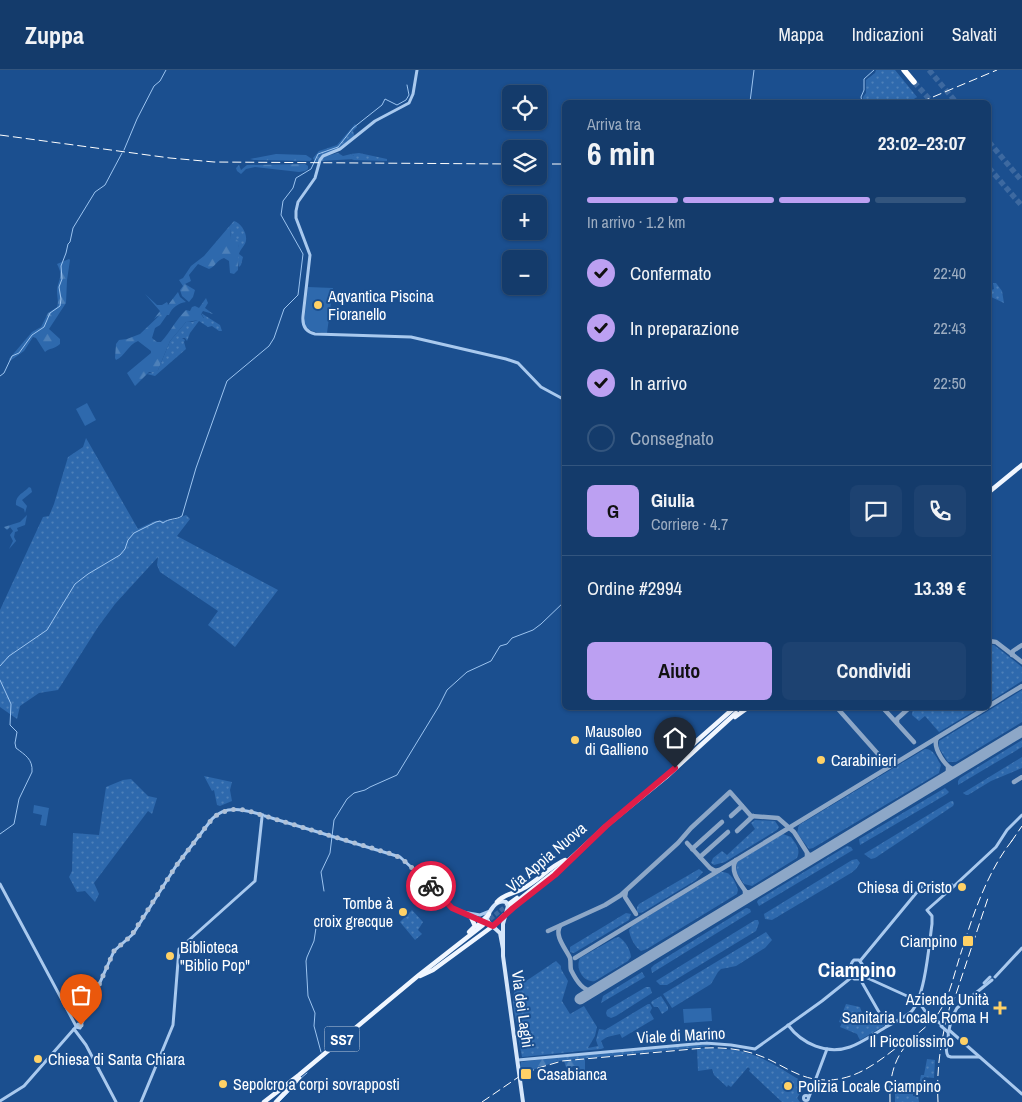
<!DOCTYPE html>
<html lang="it">
<head>
<meta charset="utf-8">
<style>
  :root { --surface:#143b6b; --page:#1d4271; --text:#f1f3f6; --muted:#9dadc1; --line:#33557e; --accent:#bca0f2 }
  body { margin:0; font-family:"Archivo Narrow",sans-serif; background:var(--page); color:var(--text); height:100vh; display:flex; flex-direction:column; font-size:19px; white-space:nowrap }
  * { box-sizing:border-box; margin:0 }
  p { font-size:16px; color:var(--muted) }
  .icon { flex:none; width:28px; height:28px; fill:none; stroke:currentColor; stroke-width:2; stroke-linecap:round; stroke-linejoin:round }
  .map { position:relative; flex:1; overflow:hidden }
  .details { position:absolute; left:562px; top:30px; width:429px; height:610px; display:flex; flex-direction:column; background:var(--surface); border-radius:8px; box-shadow:0 1px 4px #0004,0 0 0 1px var(--line) }
  .details>* { flex:none }
  .buttons { position:absolute; left:502px; top:15px; display:grid; gap:10px }
  .buttons a { display:grid; place-items:center; width:45px; height:45px; border-radius:8px; background:var(--surface); box-shadow:0 1px 4px #0004,0 0 0 1px var(--line); font-size:25px }
  .pin { position:absolute; display:grid; place-items:center; width:42px; height:42px; color:#fff; margin:-51px -21px; border-radius:50% 50% 50% 0; rotate:-45deg; box-shadow:0 0 5px #0007 }
  .pin .icon { rotate:45deg }
  .courier { position:absolute; display:grid; place-items:center; width:50px; height:50px; margin:-25px; border:4px solid #e11d48; border-radius:50%; background:#fff; color:#222; box-shadow:0 1px 6px #0007 }
  .headline em { font-style:normal; font-weight:800 }
  .headline div { display:flex; flex-direction:column-reverse }
  .headline { display:flex; align-items:center; justify-content:space-between; height:85px; padding:0 25px }
  h1 { font-size:32px; font-weight:800; line-height:38px }
  .bar { display:grid; grid-template-columns:repeat(4,1fr); gap:8px 5px; align-content:center; height:60px; padding:0 25px }
  .bar i { height:6px; border-radius:4px; background:var(--line) }
  .bar .active { background:var(--accent) }
  .bar p { grid-column:span 4 }
  .line { display:flex; align-items:center; gap:12px; padding:0 25px; border-top:1px solid var(--line) }
  .line div { flex:1 }
  .round { display:grid; place-items:center; flex:none; width:52px; height:52px; border-radius:8px; background:var(--page) }
  ol { padding:0 25px; list-style:none }
  li { display:flex; align-items:center; gap:15px; height:55px }
  li p { margin-inline-start:auto }
  li .icon { padding:5px; border-radius:50%; background:var(--accent); color:#111; stroke-width:4 }
  li:last-child { color:var(--muted) }
  li i { width:28px; height:28px; border:2px solid var(--line); border-radius:50% }
  .action { display:flex; gap:10px; margin-top:auto; padding:10px 25px }
  .action a { flex:1; height:58px; border-radius:8px; background:var(--accent); color:#111; font-size:20px; font-weight:800; line-height:58px; text-align:center }
  .action a+a { background:var(--page); color:var(--text) }
  header { display:flex; align-items:center; gap:30px; box-sizing:border-box; height:70px; padding:0 25px; background:var(--surface); border-bottom:1px solid var(--line) }
  header strong { font-size:24px }
  nav { display:flex; gap:28px; margin-inline-start:auto; font-size:18px }
  .map>svg:first-child { display:block }
</style>
</head>
<body>
<header>
<strong>Zuppa</strong>
<nav><a>Mappa</a><a>Indicazioni</a><a>Salvati</a></nav>
</header>
<div class="map">
<svg width="1022" height="1032" viewBox="0 0 1022 1032">
  <defs>
    <pattern id="green-dots" width="8" height="8" patternUnits="userSpaceOnUse" patternTransform="scale(1.25)"><rect width="8" height="8" fill="#2e69ad"/><path d="M2 2h.1M6 6h.1" fill="none" stroke="#4d80b9" stroke-width="1.8" stroke-linecap="round"/></pattern>
    <pattern id="forest-firs" width="22" height="20" patternUnits="userSpaceOnUse" patternTransform="scale(1.25)"><rect width="22" height="20" fill="#2e69ad"/><path d="M5 1l3.5 6h-7zM16 11l3.5 6h-7z" fill="#4d80b9"/></pattern>
  </defs>
  <rect width="100%" height="100%" fill="#1b4f8f"/>
  <g fill="url(#green-dots)">
    <polygon points="876,0 895,0 917,27 909,32 863,32 863,27 866,23 866,10 875,3"/>
    <polygon points="355,54 357,57 353,61 355,67 341,78 323,85 318,92 315,92 313,88 319,81 337,75"/>
    <polygon points="359,83 387,89 387,91 351,90 354,89 354,86 351,84"/>
    <path d="M 234,151 C 241,153 247,163 246,170 C 246,175 240,179 239,184 L 243,187 L 241,195 L 239,197 L 237,184 L 239,175 L 230,168 L 231,159 L 227,159 Z"/>
    <polygon points="993,213 996,213 1002,221 1004,233 989,226 989,221 994,219"/>
    <polygon points="201,243 220,255 222,261 219,261 212,256 208,257 199,251 190,263 187,271 185,268 182,268 185,270 184,272 186,279 155,306 147,304 158,300 170,271 186,252 192,252 204,248"/>
    <polygon points="86,368 138,459 155,451 174,450 186,445 190,449 177,466 278,520 235,577 208,555 218,541 160,502 157,495 158,487 115,534 98,557 58,620 39,623 20,636 17,649 0,637 0,540 43,447 49,446 54,434 68,387 83,377"/>
    <polygon points="989,575 994,575 1022,597 1022,611 989,632"/>
    <polygon points="1022,620 1022,652 956,692 948,692 939,678 939,671"/>
    <polygon points="913,638 979,638 939,662 925,646 919,651 912,645"/>
    <polygon points="1022,670 1022,677 958,715 958,711 960,708"/>
    <path d="M 925,679 C 934,679 936,687 941,695 L 939,703 L 813,778 L 809,779 L 797,763 L 799,755 Z"/>
    <polygon points="1022,687 1022,698 991,711 968,725 966,725 963,723"/>
    <polygon points="204,706 232,712 230,720 232,731 220,736 217,735 214,720 212,721"/>
    <polygon points="131,709 148,726 157,728 152,744 148,741 94,813 99,824 95,832 85,821 77,822 69,807 72,801 73,763 99,765 106,717 123,710"/>
    <polygon points="945,718 949,722 947,724 860,775 859,769"/>
    <polygon points="951,731 953,731 954,734 953,736 875,788 871,789 864,784"/>
    <polygon points="755,750 775,751 779,757 777,760 725,792 714,795 711,793 713,788 722,781 727,785 755,759 751,753"/>
    <path d="M 783,764 L 791,767 C 796,774 801,779 797,788 L 752,816 L 744,814 L 736,802 L 737,792 Z"/>
    <polygon points="847,776 851,777 853,780 759,836 757,832 758,830"/>
    <polygon points="857,789 860,793 856,799 851,803 772,850 765,849 764,844 852,790"/>
    <polygon points="699,799 703,802 696,810 643,842 640,843 637,842 637,837 639,834"/>
    <path d="M 721,802 C 731,801 735,811 738,820 L 737,824 L 647,879 L 641,881 C 635,877 630,868 629,860 L 632,856 Z"/>
    <polygon points="746,838 750,839 751,842 652,903 651,898 654,895"/>
    <polygon points="412,840 423,852 418,860 422,864 415,870 400,852"/>
    <polygon points="626,843 631,844 629,850 574,883 570,882 570,877"/>
    <polygon points="755,850 758,850 759,853 756,861 667,915 660,915 656,911"/>
    <polygon points="766,862 772,870 765,878 736,896 721,899 718,902 711,914 672,938 663,924"/>
    <path d="M 619,867 C 626,872 630,879 631,887 L 628,891 L 595,911 C 583,913 575,898 580,888 L 615,868 Z"/>
    <path d="M 556,891 L 561,896 L 561,899 L 568,911 L 562,931 L 570,944 L 584,936 L 597,957 L 595,966 L 588,978 L 598,976 L 596,970 L 599,959 L 605,960 L 648,934 L 650,934 L 652,938 L 650,942 L 654,949 L 622,968 L 620,964 L 607,967 L 601,971 L 604,978 L 601,979 L 522,987 L 517,961 L 519,959 C 515,948 509,927 517,917 Z"/>
    <polygon points="642,902 645,907 601,933 603,926"/>
    <polygon points="646,917 650,917 652,923 616,946 611,948 607,946 606,943 607,940"/>
    <polygon points="661,926 668,937 668,940 662,944 658,937 654,937 651,933 652,931"/>
    <polygon points="846,934 860,937 865,952 878,945 884,956 860,970 857,964 840,957 842,953 839,952"/>
    <polygon points="709,974 710,976 558,991 557,987"/>
    <path d="M 705,978 C 715,979 726,979 736,980 C 762,985 781,999 803,1012 L 802,1014 L 805,1016 L 797,1028 L 800,1032 L 782,1032 L 749,1001 L 750,999 L 748,997 L 731,1017 L 728,1015 L 727,1017 L 714,1005 L 712,999 L 698,1001 L 697,979 Z"/>
    <polygon points="927,989 935,990 934,1008 924,1007 922,1020 918,1019 921,1005 924,1005"/>
    <polygon points="895,1012 910,1015 909,1023 913,1024 913,1026 918,1025 919,1032 895,1032"/>
  </g>
  <g fill="url(#forest-firs)">
    <polygon points="338,83 343,86 351,84 354,86 354,89 321,91 323,87"/>
    <polygon points="276,84 306,85 312,89 310,91 254,90 250,89"/>
    <polygon points="305,94 308,96 308,99 305,101 299,102 255,97 246,99 241,104 237,101 236,98 239,95 241,100 247,95"/>
    <path d="M 227,159 L 231,159 L 230,168 L 236,169 L 239,172 L 238,200 L 234,204 L 230,203 L 229,191 L 224,188 C 217,190 215,197 209,199 L 198,194 L 189,205 L 191,211 L 185,214 L 195,220 L 193,227 L 189,232 L 182,226 L 180,220 L 183,216 L 179,210 L 183,208 L 191,196 L 204,186 Z"/>
    <path d="M 69,189 L 70,190 L 67,210 L 66,233 L 49,259 L 60,269 L 60,274 C 55,279 49,278 45,282 L 36,268 L 33,267 L 24,281 L 10,291 L 9,289 L 32,262 L 41,257 L 48,243 L 57,237 C 59,232 57,227 57,221 C 58,209 64,207 57,194 Z"/>
    <path d="M 178,222 L 180,227 L 186,232 C 179,233 172,237 169,245 L 167,245 L 160,255 L 155,258 L 152,268 L 157,272 L 161,272 C 171,261 175,251 186,240 L 190,241 L 192,237 L 195,236 L 199,238 L 206,228 L 208,233 L 205,238 L 213,244 L 203,241 L 201,244 L 205,250 L 204,251 C 198,249 192,252 186,252 L 170,271 L 158,300 L 155,302 L 149,302 L 135,316 L 127,303 L 151,283 L 151,281 L 138,271 C 128,275 125,286 116,290 L 115,288 L 116,274 L 119,270 L 127,269 L 140,264 L 162,243 L 154,249 L 160,241 L 145,224 L 157,235 L 162,235 L 167,232 L 168,235 Z"/>
    <path d="M 29,417 L 31,418 L 32,422 L 22,430 L 27,436 L 25,443 L 24,439 L 16,435 C 15,425 24,423 29,417 Z"/>
    <polygon points="27,445 25,455 17,458 18,461 15,462 14,467 16,471 9,479 13,471 10,465 13,461 10,457 7,460 4,457 20,452"/>
    <polygon points="557,987 558,991 521,1004 520,996 521,992"/>
    <polygon points="585,989 585,1006 581,1006 578,1011 569,1011 571,1006 577,1004 577,996 573,996 569,1000 566,997 564,991"/>
  </g>
  <g fill="#2e69ad">
    <path d="M 308,217 L 333,218 L 327,263 C 317,262 308,263 304,252 Z"/>
    <polygon points="87,333 96,350 85,356 76,339"/>
    <polygon points="34,735 49,738 46,756 40,755 42,745 33,743"/>
    <polygon points="711,938 712,951 684,953 683,939"/>
  </g>
  <g fill="none" stroke-linecap="round" stroke-linejoin="round">
    <g stroke="#9cc4f0" stroke-width="1">
      <polyline points="750,32 754,0"/>
      <polyline points="862,32 861,27 864,20 864,9 874,0"/>
      <polyline points="124,80 137,49 154,16 160,11 166,0"/>
      <polyline points="0,306 4,303 12,286 19,283 32,265 44,257 50,243 60,236 61,229 59,217 62,209 61,196 66,183 68,174 70,172 73,158 95,122 105,115 122,83"/>
      <path d="M 0,596 L 9,586 L 47,560 L 75,514 L 88,504 L 120,485 L 125,479 L 128,470 L 134,463 L 156,452 L 160,451 L 163,453 C 169,448 176,450 182,446 L 196,398 L 227,311 L 269,276 L 274,268 L 284,239 L 298,225 L 303,184 L 281,145 L 283,131 L 293,118 L 296,108 L 311,99 L 318,84 L 338,77 L 353,58 L 382,35 L 385,29 L 397,35 L 406,30 L 409,25 L 407,15"/>
      <path d="M 0,610 L 11,634 L 10,655 L 17,662 L 15,673 L 16,678 C 25,685 33,689 32,702 L 19,729 L 14,754 L 0,764"/>
      <polyline points="324,821 321,802 330,783 334,750 347,729 354,723 365,720 370,717 397,705 439,636 447,620 467,602 491,591 500,576 507,574 512,568 533,560 541,554 565,531"/>
      <polyline points="316,858 314,871 307,887 306,891 308,926 315,943 314,956 321,982"/>
      <polyline points="300,1009 307,1003"/>
      <polyline points="279,1032 291,1020"/>
    </g>
    <g stroke="#8da7c7" stroke-width="4.5">
      <polyline points="989,571 996,572 1022,592"/>
      <polyline points="1012,585 1013,581 1022,575"/>
      <polyline points="989,636 1022,616"/>
      <polyline points="883,638 914,672"/>
      <polyline points="839,640 886,693 894,694"/>
      <polyline points="897,653 897,649 909,638"/>
      <path d="M 937,668 C 932,677 946,700 957,700"/>
      <polyline points="945,707 948,701 948,697"/>
      <polyline points="1014,712 1022,707"/>
      <polyline points="731,746 742,736"/>
      <polyline points="737,761 753,746"/>
      <polyline points="687,773 710,798 715,801 719,800"/>
      <polyline points="692,779 722,752"/>
      <polyline points="700,787 728,762"/>
      <path d="M 736,790 C 729,801 740,813 746,822 L 750,823 L 756,822"/>
      <polyline points="802,794 807,790 807,783"/>
      <polyline points="626,821 625,827 636,844"/>
      <polyline points="742,831 745,827 745,821"/>
      <path d="M 560,856 C 554,866 566,879 570,888 C 571,892 570,896 571,900 C 576,910 584,924 596,920"/>
      <polyline points="548,861 605,835 621,825 678,773 691,758 730,722 751,746 778,748 794,762 808,784 812,786 818,785"/>
      <polyline points="575,888 986,638"/>
    </g>
    <polyline stroke="#8da7c7" stroke-width="11" points="580,929 1022,661"/>
    <polyline stroke="#3d69a0" stroke-width="4.5" stroke-dasharray="4.5 2" stroke-linecap="butt" points="485,853 510,833"/>
    <g stroke="#3d69a0" stroke-width="5.5" stroke-dasharray="5.5 3" stroke-linecap="butt">
      <polyline points="929,0 956,32"/>
      <polyline points="914,12 932,32"/>
      <polyline points="989,72 1022,111"/>
      <polyline points="989,98 1022,136"/>
    </g>
    <g stroke="#a9c9ee" stroke-width="3">
      <path d="M 417,0 L 413,24 L 409,33 L 375,51 L 340,79 L 323,86 L 320,90 L 315,108 L 298,132 L 296,141 L 296,148 L 310,185 L 303,246 C 302,256 306,262 315,264 L 411,267 L 506,289 L 518,293 L 541,317 L 565,330"/>
      <polyline points="741,638 746,639 750,638"/>
      <polyline points="265,746 400,787 422,807 452,838 490,854"/>
      <polyline points="0,814 76,956"/>
      <polyline points="953,817 996,777 1007,760 1022,745"/>
      <polyline points="463,842 480,845 490,841"/>
      <path d="M 854,890 L 859,890 L 862,894 L 863,905 L 859,909 L 854,909 C 850,905 849,894 854,890 Z"/>
      <polyline points="860,891 922,816 937,817 952,815"/>
      <polyline points="863,906 918,931"/>
      <polyline points="995,907 1022,878"/>
      <polyline points="860,909 887,956"/>
      <polyline points="992,910 957,938 952,947 949,960 1022,1024"/>
      <polyline points="984,913 990,907"/>
      <polyline points="918,931 925,941 930,945"/>
      <polyline points="936,950 942,955"/>
      <path d="M 81,955 L 114,881 L 133,864 L 176,796 L 212,749 C 226,734 245,740 263,745"/>
      <path d="M 788,955 C 802,974 827,985 850,977 C 861,973 871,966 881,960 C 891,954 902,949 911,942 C 925,928 929,875 932,854 L 932,846 L 927,840 L 953,817"/>
      <polyline points="74,959 86,975 116,1032"/>
      <path d="M 948,962 C 950,970 943,977 948,986 L 951,987 L 979,987"/>
      <polyline points="518,990 705,973 731,975 755,979 822,931 852,907"/>
      <circle cx="806" cy="1028" r="2.5"/>
      <polyline points="809,1027 827,979"/>
      <polyline points="0,1031 24,1016 74,959 76,957 80,958 81,956 78,954 76,956"/>
      <polyline points="141,1032 173,955 179,879 255,811 262,747"/>
    </g>
    <g stroke="#d6e6fa" stroke-width="4">
      <polyline points="493,856 504,845"/>
      <path d="M 503,879 L 500,863 L 489,853 L 487,849 C 489,841 496,829 506,832 L 508,836 L 503,854 L 503,886 L 523,1032"/>
    </g>
    <g stroke="#f0f6ff" stroke-width="4.5">
      <polyline points="989,422 1022,395"/>
      <polyline points="735,647 746,639"/>
      <polyline points="682,687 692,675 734,638"/>
      <polyline points="533,822 559,800"/>
      <path d="M 497,832 C 504,824 513,824 522,819 C 538,811 549,797 565,790"/>
      <polyline points="510,833 517,828"/>
      <polyline points="511,836 568,791 606,756 666,707 736,643"/>
      <polyline points="506,844 515,836"/>
      <polyline points="477,856 489,844"/>
      <polyline points="469,862 475,856 471,847"/>
      <polyline points="420,906 433,900 493,856"/>
      <polyline points="264,1032 299,1005 419,905 483,855"/>
      <polyline points="276,1032 299,1008"/>
    </g>
    <polyline stroke="#fff" stroke-width="5.5" points="904,0 914,12"/>
    <g stroke="#fff" stroke-width="1" stroke-dasharray="9 4" stroke-linecap="butt">
      <polyline points="921,32 997,0"/>
      <polyline points="0,65 170,88 214,92 511,94"/>
      <polyline points="539,94 565,94"/>
      <polyline points="1011,772 1022,756"/>
      <polyline points="952,936 989,825"/>
      <path d="M 816,1009 C 852,1015 878,992 905,971"/>
      <path d="M 482,1032 L 520,1006 L 538,998 L 562,991 L 704,978 C 728,977 749,980 770,990 C 784,997 798,1006 814,1009"/>
      <path d="M 890,1032 C 889,1008 894,986 912,969 C 922,959 934,952 941,939 C 950,924 954,905 959,889 C 972,848 987,800 1015,767"/>
      <path d="M 938,1032 C 936,996 942,963 952,929"/>
    </g>
    <g stroke="#a9c9ee" stroke-width="3">
      <polyline points="930,945 936,950"/>
      <polyline points="941,956 948,962"/>
    </g>
  </g>
  <g fill="none" stroke-linecap="round" stroke-linejoin="round">
    <path stroke="#afc1d8" stroke-width="5" stroke-dasharray="0 9" d="M 81,955 L 114,881 L 131,866 L 176,796 L 212,749 C 220,741 233,738 245,740 L 395,785 L 406,792 L 431,816"/>
    <polyline stroke="#e11d48" stroke-width="6" points="431,816 452,838 493,856 513,838 555,805 606,756 675,698"/>
  </g>
  <g fill="#ffd166" stroke="#1b4f8f" stroke-width="2">
    <circle cx="318" cy="235" r="5"/>
    <circle cx="575" cy="670" r="5"/>
    <circle cx="821" cy="690" r="5"/>
    <circle cx="962" cy="817" r="5"/>
    <circle cx="403" cy="842" r="5"/>
    <rect x="962" y="865" width="12" height="12" rx="2.5"/>
    <circle cx="170" cy="886" r="5"/>
    <path d="M997.5 930.5h5v5h5v5h-5v5h-5v-5h-5v-5h5z"/>
    <circle cx="964" cy="971" r="5"/>
    <circle cx="38" cy="989" r="5"/>
    <rect x="520" y="998" width="12" height="12" rx="2.5"/>
    <circle cx="223" cy="1014" r="5"/>
    <circle cx="788" cy="1016" r="5"/>
  </g>
  <g text-anchor="middle" dominant-baseline="central" stroke-width="4" stroke-linejoin="round" paint-order="stroke">
    <rect fill="#1b4f8f" stroke="#bbcadd" stroke-width="1" x="324.5" y="956.5" width="35" height="25" rx="4"/>
    <g font-size="15" font-weight="bold" fill="#fff">
      <text x="342" y="969">SS7</text>
    </g>
    <g font-size="16" fill="#fff" stroke="#1b4f8f" text-anchor="start">
      <text x="328" y="226">Aqvantica Piscina<tspan x="328" dy="18">Fioranello</tspan></text>
      <text x="585" y="661">Mausoleo<tspan x="585" dy="18">di Gallieno</tspan></text>
      <text x="831" y="690">Carabinieri</text>
      <text x="952" y="817" text-anchor="end">Chiesa di Cristo</text>
      <text x="393" y="833" text-anchor="end">Tombe à<tspan x="393" dy="18">croix grecque</tspan></text>
      <text x="957" y="871" text-anchor="end">Ciampino</text>
      <text x="180" y="877">Biblioteca<tspan x="180" dy="18">"Biblio Pop"</tspan></text>
      <text x="989" y="929" text-anchor="end">Azienda Unità<tspan x="989" dy="18">Sanitaria Locale Roma H</tspan></text>
      <text x="954" y="971" text-anchor="end">Il Piccolissimo</text>
      <text x="48" y="989">Chiesa di Santa Chiara</text>
      <text x="537" y="1004">Casabianca</text>
      <text x="233" y="1014">Sepolcro a corpi sovrapposti</text>
      <text x="798" y="1016">Polizia Locale Ciampino</text>
    </g>
    <g font-size="16" fill="#fff" stroke="#1b4f8f">
      <text transform="translate(546 787) rotate(-40)">Via Appia Nuova</text>
      <text transform="translate(523 939) rotate(82)">Via dei Laghi</text>
      <text transform="translate(681 965) rotate(-3)">Viale di Marino</text>
    </g>
    <g font-size="21" font-weight="bold" fill="#fff" stroke="#1b4f8f">
      <text x="857" y="899">Ciampino</text>
    </g>
  </g>
</svg>
<div class="buttons">
<a><svg class="icon" aria-label="locate" viewBox="0 0 24 24"><circle cx="12" cy="12" r="6"/><path d="M12 2v4M12 18v4M2 12h4M18 12h4"/></svg></a>
<a><svg class="icon" aria-label="layers" viewBox="0 0 24 24"><path d="M12 4l9 5-9 5-9-5zM3 14l9 5 9-5"/></svg></a>
<a>+</a>
<a>−</a>
</div>
<div class="pin" style="left:81px;top:955px;background:#ea580c"><svg class="icon" aria-label="bag" viewBox="0 0 24 24"><path d="M5 8h14l-1 12H6zM9 8a3 3 0 0 1 6 0"/></svg></div>
<div class="pin" style="left:675px;top:698px;background:#1f2937"><svg class="icon" aria-label="home" viewBox="0 0 24 24"><path d="M3 11l9-7 9 7M6 9v11h12V9"/></svg></div>
<div class="courier" style="left:431px;top:816px"><svg class="icon" aria-label="bike" viewBox="0 0 24 24"><circle cx="6" cy="16" r="4"/><circle cx="18" cy="16" r="4"/><path d="M6 16l4-8h5l3 8M10 8l3 8H6M13 5h3"/></svg></div>
<section class="details">
<div class="headline"><div><h1>6 min</h1><p>Arriva tra</p></div><em>23:02–23:07</em></div>
<div class="bar"><i class="active"></i><i class="active"></i><i class="active"></i><i></i><p>In arrivo · 1.2 km</p></div>
<ol>
<li><svg class="icon" aria-label="check" viewBox="0 0 24 24"><path d="M5 12l5 5 9-10"/></svg>Confermato<p>22:40</p></li>
<li><svg class="icon" aria-label="check" viewBox="0 0 24 24"><path d="M5 12l5 5 9-10"/></svg>In preparazione<p>22:43</p></li>
<li><svg class="icon" aria-label="check" viewBox="0 0 24 24"><path d="M5 12l5 5 9-10"/></svg>In arrivo<p>22:50</p></li>
<li><i></i>Consegnato</li>
</ol>
<div class="line" style="height:90px"><b class="round" style="background:var(--accent);color:#111">G</b><div><b>Giulia</b><p>Corriere · 4.7</p></div><a class="round"><svg class="icon" aria-label="chat" viewBox="0 0 24 24"><path d="M4 5h16v11H9l-5 4z"/></svg></a><a class="round"><svg class="icon" aria-label="phone" viewBox="0 0 24 24"><path d="M5 4h4l2 5-3 2q2 4 5 5l2-3 5 2v4C11 20 4 13 5 4z"/></svg></a></div>
<div class="line" style="height:65px"><div>Ordine #2994</div><b>13.39 €</b></div>
<div class="action"><a>Aiuto</a><a>Condividi</a></div>
</section>
</div>
</body>
</html>
